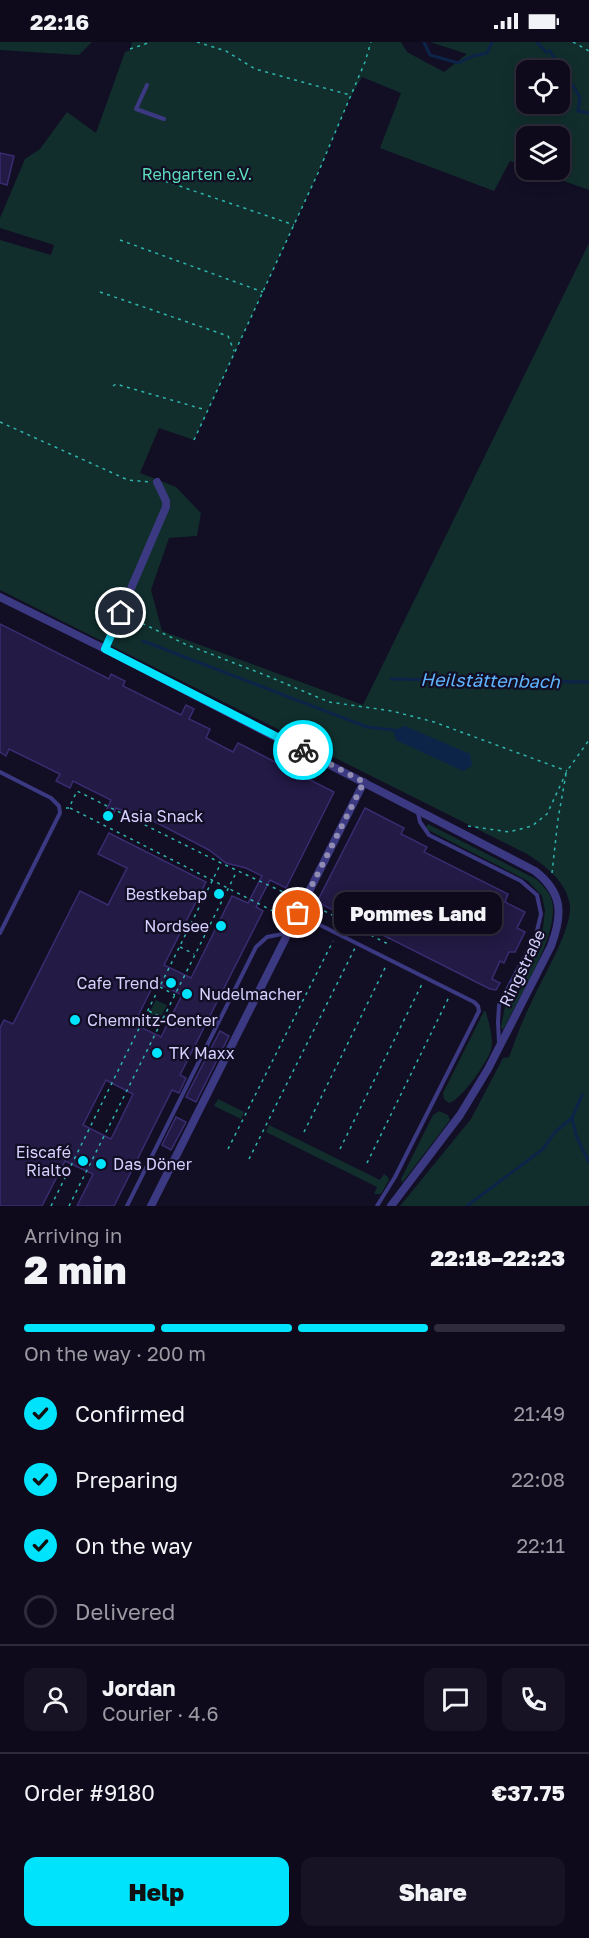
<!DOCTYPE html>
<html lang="en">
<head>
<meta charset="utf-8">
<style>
  :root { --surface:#0e0a1b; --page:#171324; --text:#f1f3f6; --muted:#9b9aa3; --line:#2e2b3a; --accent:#00e3fc }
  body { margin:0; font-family:"Golos Text",sans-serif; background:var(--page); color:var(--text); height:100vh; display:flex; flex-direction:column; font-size:22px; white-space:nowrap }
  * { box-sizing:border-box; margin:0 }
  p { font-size:20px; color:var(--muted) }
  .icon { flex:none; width:33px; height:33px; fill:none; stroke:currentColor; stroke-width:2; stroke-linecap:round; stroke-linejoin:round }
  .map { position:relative; height:1164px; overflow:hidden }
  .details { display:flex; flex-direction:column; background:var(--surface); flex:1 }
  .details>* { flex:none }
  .buttons { position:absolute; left:516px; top:18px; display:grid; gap:12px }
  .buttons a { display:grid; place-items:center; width:54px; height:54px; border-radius:12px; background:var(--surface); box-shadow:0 3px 15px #0003,0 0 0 2px var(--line); font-size:30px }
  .pin { position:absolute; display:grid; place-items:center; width:51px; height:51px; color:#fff; margin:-26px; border:3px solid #fff; border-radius:50%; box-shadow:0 2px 6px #0007 }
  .courier { position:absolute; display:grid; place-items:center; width:60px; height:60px; margin:-30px; border:4px solid #00e3fc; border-radius:50%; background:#fff; color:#222; box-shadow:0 2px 8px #0007 }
  .bubble { position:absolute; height:42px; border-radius:12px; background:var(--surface); box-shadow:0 3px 15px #0003,0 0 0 2px var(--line); font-size:20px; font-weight:800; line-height:42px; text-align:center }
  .summary em { font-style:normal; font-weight:800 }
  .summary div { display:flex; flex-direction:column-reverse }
  .summary { display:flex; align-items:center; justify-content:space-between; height:102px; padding:0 24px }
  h1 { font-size:39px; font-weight:800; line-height:45px }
  .bar { display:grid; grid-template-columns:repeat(4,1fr); gap:9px 6px; align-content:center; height:72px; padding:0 24px }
  .bar i { height:8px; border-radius:4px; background:var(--line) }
  .bar .current { background:var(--accent) }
  .bar p { grid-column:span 4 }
  .line { display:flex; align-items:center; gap:15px; padding:0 24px; border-top:2px solid var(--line) }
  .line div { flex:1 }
  .round { display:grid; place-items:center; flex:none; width:63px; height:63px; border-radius:12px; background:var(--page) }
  ol { padding:0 24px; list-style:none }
  li { display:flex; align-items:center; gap:18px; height:66px }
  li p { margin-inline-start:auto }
  li .icon { padding:6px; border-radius:50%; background:var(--accent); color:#111; stroke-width:4 }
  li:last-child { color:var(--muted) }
  li i { width:33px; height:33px; border:3px solid var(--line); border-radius:50% }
  .button { display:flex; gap:12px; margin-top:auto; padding:12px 24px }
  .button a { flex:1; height:69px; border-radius:12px; background:var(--accent); color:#111; font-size:24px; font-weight:800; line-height:69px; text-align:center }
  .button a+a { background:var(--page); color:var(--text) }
  .status { display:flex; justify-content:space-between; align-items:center; height:42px; padding:0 30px; background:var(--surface); direction:ltr }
  .status svg { height:16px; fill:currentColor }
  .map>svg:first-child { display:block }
</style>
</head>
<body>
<div class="status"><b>22:16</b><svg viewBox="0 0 49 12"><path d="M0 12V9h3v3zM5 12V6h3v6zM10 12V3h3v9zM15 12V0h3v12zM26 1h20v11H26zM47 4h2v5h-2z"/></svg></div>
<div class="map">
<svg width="589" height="1164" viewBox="0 0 589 1164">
  <rect width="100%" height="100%" fill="#120e24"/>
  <g fill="#112e2d" fill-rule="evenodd">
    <polygon points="0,0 92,0 79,13 0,8"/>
    <path d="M 132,0 L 401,0 L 407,10 L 444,30 L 467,12 L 430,0 L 589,0 L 589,148 L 533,128 L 560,128 L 560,94 L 526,94 L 526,125 L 510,119 L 494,149 L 380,106 L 401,51 L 362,35 L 349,58 L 318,131 L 194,398 L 159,386 L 140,431 L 176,445 L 201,471 L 197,494 L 169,496 L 151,548 L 162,589 L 363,663 L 589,201 L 589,1164 L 400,1164 L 471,1077 L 503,1016 L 509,1015 C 516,996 523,977 532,959 C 542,937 572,887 570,864 C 567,840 546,824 527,812 L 0,548 L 0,198 L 51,213 L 54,203 L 0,186 L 0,176 L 25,117 L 40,107 L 67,70 L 96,91 L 125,10 L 130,8 ZM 526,28 L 560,28 L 560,62 L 526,62 Z"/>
    <path d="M 428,782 L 536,837 C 542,843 550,850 552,859 C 560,892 518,957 503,988 L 501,985 L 505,964 L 543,886 L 545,868 L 542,854 L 528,839 L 428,788 L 426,786 Z"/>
    <polygon points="156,958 167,963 157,983 146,977"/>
    <path d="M 484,969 L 486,970 C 489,982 494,996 491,1008 C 487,1021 461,1058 449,1061 L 444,1057 L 443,1051 Z"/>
    <polygon points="218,1057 244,1070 241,1077 214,1064"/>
    <polygon points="439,1069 448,1073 450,1078 402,1141 401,1137 433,1073"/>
    <polygon points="269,1083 380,1138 384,1132 388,1135 389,1138 381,1152 374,1152 377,1145 266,1090"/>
  </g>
  <polygon fill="#0d2449" points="405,684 470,712 472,724 463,729 396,698 393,688"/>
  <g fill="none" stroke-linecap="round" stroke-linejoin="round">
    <g stroke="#0d2449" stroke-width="3">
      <polyline points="424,0 430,13 458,21 473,14 487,11 492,0"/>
      <polyline points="537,0 546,10 550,9 580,55 578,69 589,71"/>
      <polyline points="143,599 367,685 393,688"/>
      <polyline points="391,637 589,640"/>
      <polyline points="572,1076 577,1096 589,1120"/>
      <polyline points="467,1164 543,1107 555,1090 572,1076 582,1053"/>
    </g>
  </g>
  <g fill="#231a45" stroke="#3a2c71" stroke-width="1.5" fill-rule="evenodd">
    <polygon points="0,111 14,114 7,143 0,141"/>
    <path d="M 0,582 L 109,637 L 111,632 L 125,639 L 123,644 L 181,673 L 186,663 L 194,667 L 189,677 L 210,687 L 206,696 L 233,710 L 238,701 L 334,750 L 286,846 L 270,838 L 256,865 L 263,869 L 180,1033 L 186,1036 L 179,1051 L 172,1048 L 114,1164 L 77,1164 L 93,1132 L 65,1119 L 42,1164 L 0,1164 L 0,986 L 4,978 L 13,982 L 80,849 L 108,863 L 127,826 L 98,812 L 109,791 L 206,840 L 164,923 L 191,936 L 232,854 L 248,861 L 262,834 L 246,826 L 226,821 L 209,808 L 140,772 L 126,770 L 116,766 L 110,779 L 103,776 L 111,758 L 73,739 L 70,746 L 56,739 L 60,732 L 9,707 L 6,714 L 0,710 ZM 155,940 L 182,953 L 161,995 L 134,982 ZM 106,1038 L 133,1052 L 111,1097 L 83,1083 Z"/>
    <polygon points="365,766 404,786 401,792 427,805 424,810 508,852 505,860 525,870 517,886 525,890 515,910 509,910 504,921 500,919 492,937 500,941 496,948 490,947 317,860"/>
    <polygon points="220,989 229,994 196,1060 186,1055"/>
    <polygon points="176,1075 186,1080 171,1108 162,1103"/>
  </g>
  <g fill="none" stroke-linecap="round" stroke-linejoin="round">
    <g stroke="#2fb5ad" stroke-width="1.5" stroke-dasharray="3 4.5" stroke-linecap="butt">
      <polyline points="197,0 226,9 255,27 350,53"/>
      <polyline points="573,0 589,9"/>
      <polyline points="130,7 151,0"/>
      <polyline points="144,132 294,183"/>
      <polyline points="120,198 263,250"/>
      <polyline points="100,250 228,294 234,309"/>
      <polyline points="113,344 116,342 206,368"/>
      <polyline points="0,380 128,438 150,440"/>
      <polyline points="194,398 318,131 365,20 371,0"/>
      <polyline points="129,575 185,602 265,633 329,660 392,669 434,680 567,729"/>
      <polyline points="66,766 69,766 77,749 221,821 283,850 296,854"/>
      <polyline points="70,766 273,869 275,875 283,879"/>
      <polyline points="468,784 509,790 532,784 547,772 567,729 589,698"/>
      <polyline points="552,831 558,777 566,732"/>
      <polyline points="311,862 386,901 389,896"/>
      <polyline points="274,868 282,851"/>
      <polyline points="180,905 194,912"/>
      <polyline points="160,945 175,953"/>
      <polyline points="149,969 163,976"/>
      <polyline points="304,1090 386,924"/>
      <polyline points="228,1107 333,899"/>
      <polyline points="340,1107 422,942"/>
      <polyline points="249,1117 355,906"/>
      <polyline points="367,1121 449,955"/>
      <polyline points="51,1164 221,821"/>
      <polyline points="69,1164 237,829"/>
    </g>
    <g stroke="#3c3983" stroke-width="4">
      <polyline points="147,43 136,67 164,77"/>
      <polyline points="0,730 51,756 59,764 60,771 0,891"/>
      <polyline points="418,771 420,780 429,793 521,839 537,853 541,872 536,893 499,963 498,980 499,1001"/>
      <polyline points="298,872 474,960 478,964 479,969 395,1135 377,1164"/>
      <polyline points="127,1164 256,905 267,895 287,891"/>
    </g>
    <g stroke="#3c3983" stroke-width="8">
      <path d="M 0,555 L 105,607 L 535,829 C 563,851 563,872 551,904 L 488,1027 L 460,1073 L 391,1164"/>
      <polyline points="105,607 166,465 166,459 157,440"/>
      <polyline points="151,1164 364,740"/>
    </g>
  </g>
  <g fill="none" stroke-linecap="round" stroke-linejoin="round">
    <polyline stroke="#918db2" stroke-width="6" stroke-dasharray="0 10.8" points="298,871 364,740 303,708"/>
    <polyline stroke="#00e3fc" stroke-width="8" points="121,571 105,607 303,708"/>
  </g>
  <g fill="#00e3fc" stroke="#120e24" stroke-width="2">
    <circle cx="108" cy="774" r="6"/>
    <circle cx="219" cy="852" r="6"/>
    <circle cx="221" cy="884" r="6"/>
    <circle cx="171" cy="941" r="6"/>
    <circle cx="187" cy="952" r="6"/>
    <circle cx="75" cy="978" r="6"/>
    <circle cx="157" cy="1011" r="6"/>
    <circle cx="83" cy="1119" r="6"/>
    <circle cx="101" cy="1122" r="6"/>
  </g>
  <g text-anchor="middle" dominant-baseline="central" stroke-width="4.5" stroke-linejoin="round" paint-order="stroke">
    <g font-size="16" fill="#5ddfbe" stroke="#120e24">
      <text x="197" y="132">Rehgarten e.V.</text>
    </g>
    <g font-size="16" fill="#d6d1ff" stroke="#120e24" text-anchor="start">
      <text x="120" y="774">Asia Snack</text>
      <text x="207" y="852" text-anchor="end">Bestkebap</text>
      <text x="209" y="884" text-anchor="end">Nordsee</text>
      <text x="159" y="941" text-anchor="end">Cafe Trend</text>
      <text x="199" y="952">Nudelmacher</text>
      <text x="87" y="978">Chemnitz-Center</text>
      <text x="169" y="1011">TK Maxx</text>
      <text x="71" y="1110" text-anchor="end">Eiscafé<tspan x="71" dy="18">Rialto</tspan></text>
      <text x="113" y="1122">Das Döner</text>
    </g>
    <g font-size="16" fill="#d6d1ff" stroke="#120e24">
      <text transform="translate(522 926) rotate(-64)">Ringstraße</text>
    </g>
    <g font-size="18" font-style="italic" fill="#5fb5ff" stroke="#120e24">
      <text transform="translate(490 638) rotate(1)">Heilstättenbach</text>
    </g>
  </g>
</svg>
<div class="buttons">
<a><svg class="icon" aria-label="locate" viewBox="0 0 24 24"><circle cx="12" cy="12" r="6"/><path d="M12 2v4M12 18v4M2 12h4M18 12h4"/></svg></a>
<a><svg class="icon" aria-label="layers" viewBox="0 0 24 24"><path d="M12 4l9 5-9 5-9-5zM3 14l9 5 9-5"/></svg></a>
</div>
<div class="pin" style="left:298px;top:871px;background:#ea580c"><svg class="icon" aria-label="bag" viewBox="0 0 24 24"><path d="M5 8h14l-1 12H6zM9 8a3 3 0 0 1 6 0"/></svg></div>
<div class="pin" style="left:121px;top:571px;background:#1f2937"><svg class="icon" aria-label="home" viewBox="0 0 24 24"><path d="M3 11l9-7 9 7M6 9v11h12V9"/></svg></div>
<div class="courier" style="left:303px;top:708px"><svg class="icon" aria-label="bike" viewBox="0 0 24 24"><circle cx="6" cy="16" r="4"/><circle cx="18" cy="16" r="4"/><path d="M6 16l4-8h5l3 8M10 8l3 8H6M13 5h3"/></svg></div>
<div class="bubble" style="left:334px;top:850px;width:168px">Pommes Land</div>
</div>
<section class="details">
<div class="summary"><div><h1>2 min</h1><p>Arriving in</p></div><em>22:18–22:23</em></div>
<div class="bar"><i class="current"></i><i class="current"></i><i class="current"></i><i></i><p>On the way · 200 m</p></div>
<ol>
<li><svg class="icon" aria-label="check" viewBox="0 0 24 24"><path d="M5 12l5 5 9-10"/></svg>Confirmed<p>21:49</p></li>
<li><svg class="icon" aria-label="check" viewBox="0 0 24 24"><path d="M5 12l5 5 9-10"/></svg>Preparing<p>22:08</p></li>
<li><svg class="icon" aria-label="check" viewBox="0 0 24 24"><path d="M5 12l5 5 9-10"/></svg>On the way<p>22:11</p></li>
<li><i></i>Delivered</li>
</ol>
<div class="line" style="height:108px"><a class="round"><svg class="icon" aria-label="person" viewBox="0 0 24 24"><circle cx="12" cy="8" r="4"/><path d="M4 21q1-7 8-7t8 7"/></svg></a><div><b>Jordan</b><p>Courier · 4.6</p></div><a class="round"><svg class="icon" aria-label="chat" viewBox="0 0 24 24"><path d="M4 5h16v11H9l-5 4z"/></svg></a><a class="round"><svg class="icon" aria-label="phone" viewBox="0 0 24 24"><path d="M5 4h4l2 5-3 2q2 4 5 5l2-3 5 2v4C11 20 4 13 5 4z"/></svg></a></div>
<div class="line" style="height:78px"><div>Order #9180</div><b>€37.75</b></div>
<div class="button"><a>Help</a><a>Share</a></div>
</section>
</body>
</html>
